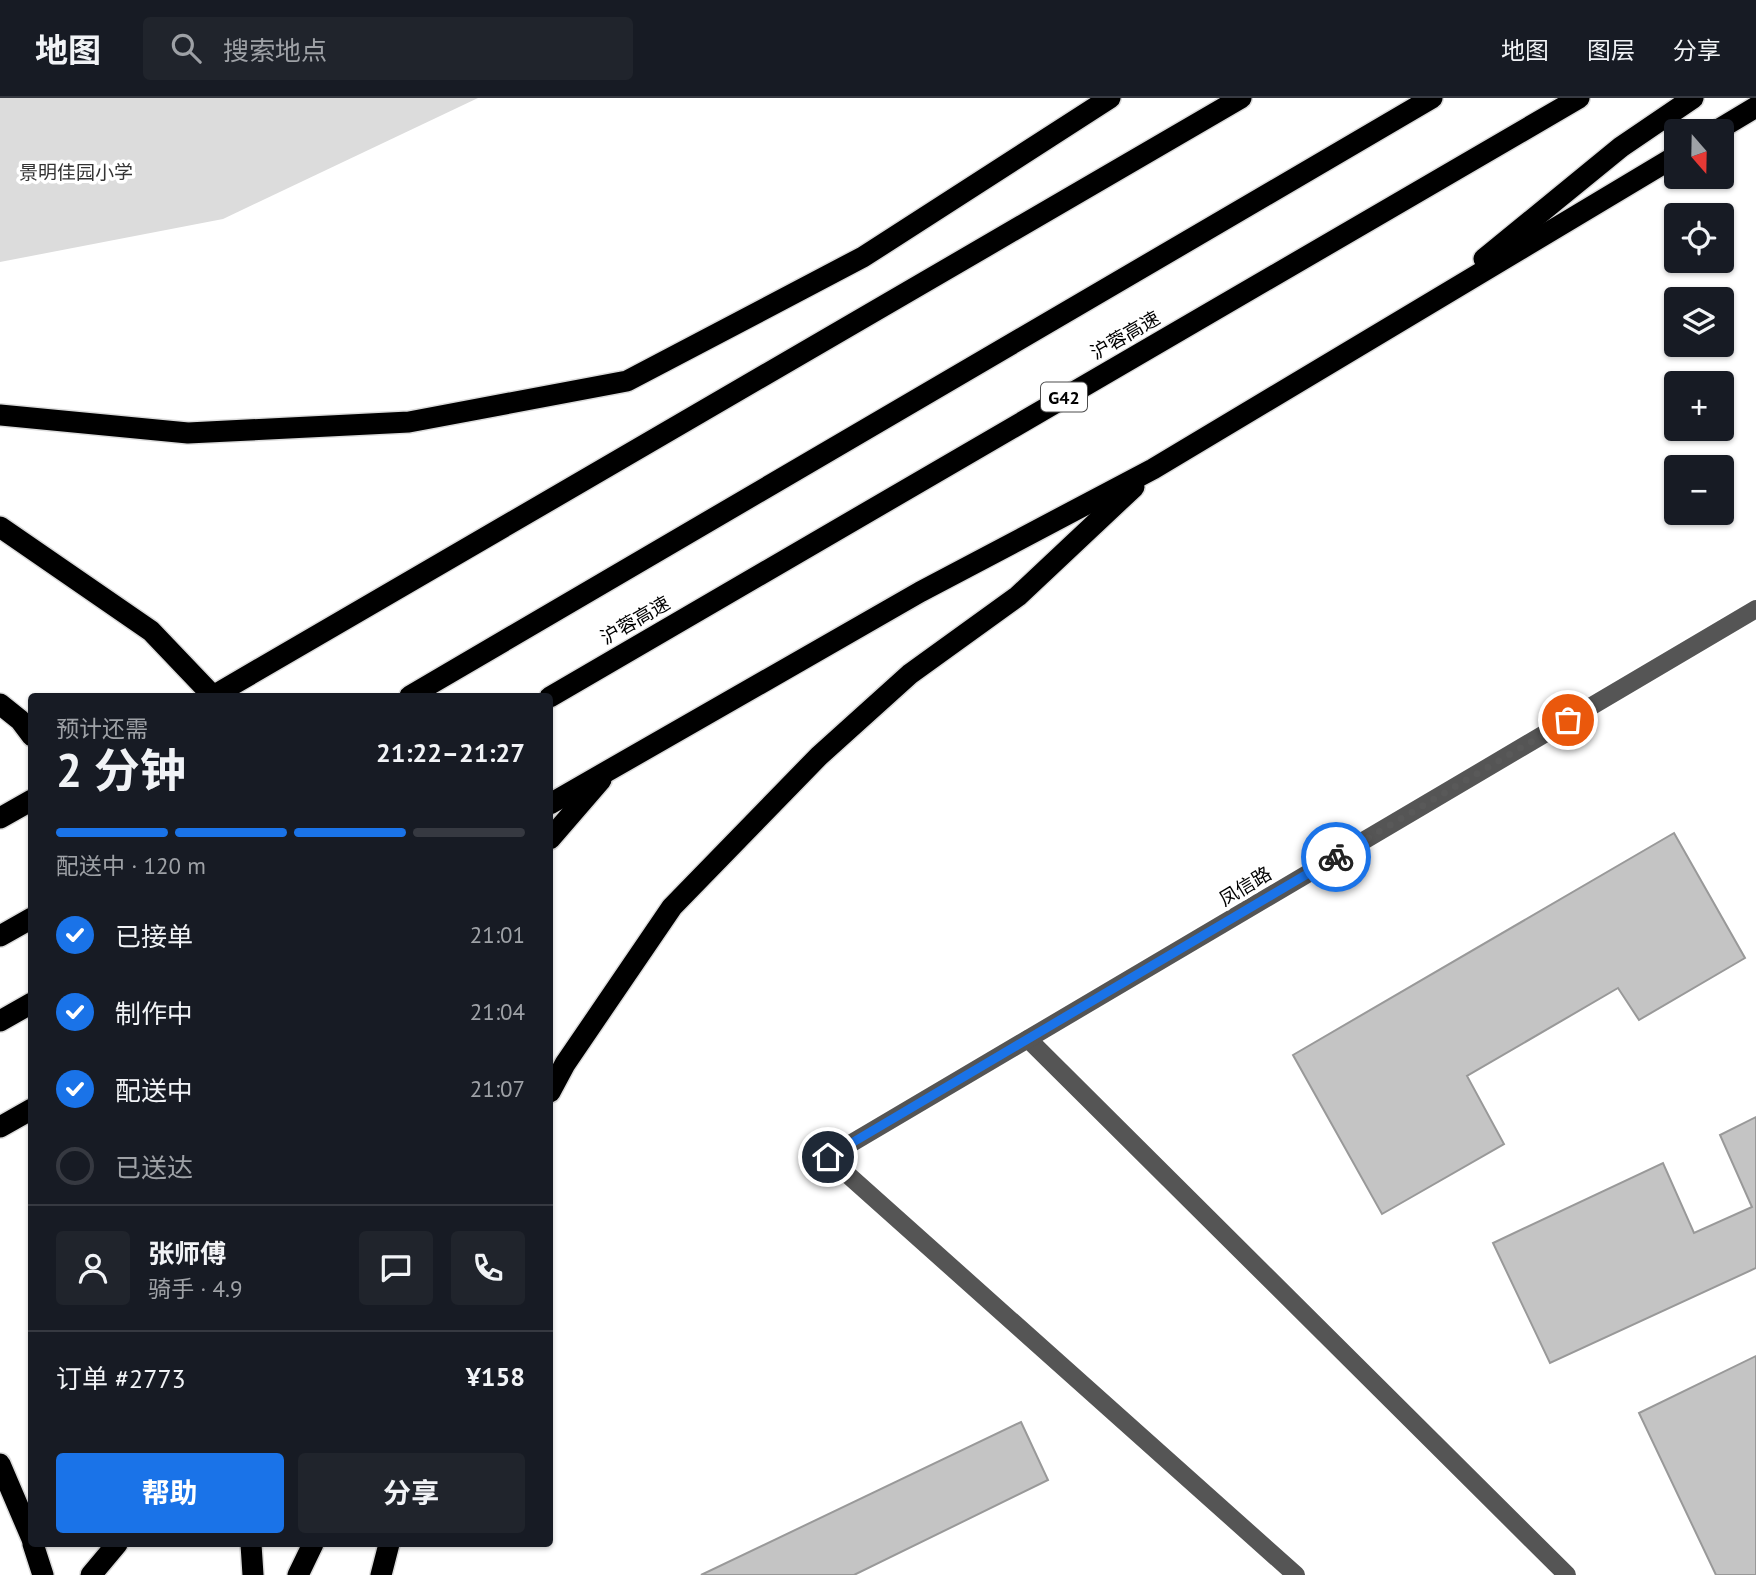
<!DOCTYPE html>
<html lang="zh">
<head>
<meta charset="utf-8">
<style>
  :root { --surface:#171b24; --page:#20242c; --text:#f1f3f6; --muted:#9ea1a6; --line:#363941; --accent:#1a73e8 }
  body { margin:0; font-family:"PT Sans","Noto Sans SC",sans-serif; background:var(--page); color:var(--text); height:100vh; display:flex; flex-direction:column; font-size:26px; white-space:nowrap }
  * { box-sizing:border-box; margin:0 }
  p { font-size:23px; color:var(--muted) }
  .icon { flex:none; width:38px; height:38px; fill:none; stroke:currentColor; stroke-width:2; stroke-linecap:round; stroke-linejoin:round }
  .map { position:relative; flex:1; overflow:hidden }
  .sheet { position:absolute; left:28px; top:595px; width:525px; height:854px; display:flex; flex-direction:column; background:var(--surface); border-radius:7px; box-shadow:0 2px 5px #0004 }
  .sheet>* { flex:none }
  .needle { width:46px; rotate:160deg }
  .tools { position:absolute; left:1664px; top:21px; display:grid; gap:14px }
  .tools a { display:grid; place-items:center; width:70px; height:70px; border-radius:7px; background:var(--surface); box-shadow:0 2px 5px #0004; font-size:35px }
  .pin { position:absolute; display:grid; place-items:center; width:60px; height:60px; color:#fff; margin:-30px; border:4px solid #fff; border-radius:50%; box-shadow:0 2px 7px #0007 }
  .courier { position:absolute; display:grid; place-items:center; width:70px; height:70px; margin:-35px; border:5px solid #1a73e8; border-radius:50%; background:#fff; color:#222; box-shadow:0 2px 9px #0007 }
  .summary em { font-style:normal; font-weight:700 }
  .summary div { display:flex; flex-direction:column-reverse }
  .summary { display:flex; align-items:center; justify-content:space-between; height:119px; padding:0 28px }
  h1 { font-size:46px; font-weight:700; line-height:52px }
  .bar { display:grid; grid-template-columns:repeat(4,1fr); gap:10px 7px; align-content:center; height:84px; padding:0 28px }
  .bar i { height:9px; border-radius:5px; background:var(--line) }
  .bar .current { background:var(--accent) }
  .bar p { grid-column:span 4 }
  .line { display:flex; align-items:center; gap:18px; padding:0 28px; border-top:2px solid var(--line) }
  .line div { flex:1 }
  .round { display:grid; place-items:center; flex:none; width:74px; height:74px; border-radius:7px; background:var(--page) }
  ol { padding:0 28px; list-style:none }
  li { display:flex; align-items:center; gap:21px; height:77px }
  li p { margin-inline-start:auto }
  li .icon { padding:7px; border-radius:50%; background:var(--accent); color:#fff; stroke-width:4 }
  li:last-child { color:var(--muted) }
  li i { width:38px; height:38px; border:4px solid var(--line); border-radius:50% }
  .button { display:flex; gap:14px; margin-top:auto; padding:14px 28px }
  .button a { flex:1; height:80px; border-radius:7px; background:var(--accent); color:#fff; font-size:28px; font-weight:700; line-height:80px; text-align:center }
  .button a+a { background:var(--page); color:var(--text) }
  header { display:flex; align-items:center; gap:42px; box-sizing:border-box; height:98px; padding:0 35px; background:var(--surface); border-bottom:2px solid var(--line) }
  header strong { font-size:33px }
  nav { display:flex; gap:38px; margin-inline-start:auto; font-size:24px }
  .search { width:490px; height:63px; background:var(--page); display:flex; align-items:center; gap:18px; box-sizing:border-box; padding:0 24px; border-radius:7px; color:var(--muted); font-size:26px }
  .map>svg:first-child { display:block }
</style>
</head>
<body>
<header>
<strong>地图</strong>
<div class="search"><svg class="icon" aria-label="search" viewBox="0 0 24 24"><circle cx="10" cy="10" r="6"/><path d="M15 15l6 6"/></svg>搜索地点</div>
<nav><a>地图</a><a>图层</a><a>分享</a></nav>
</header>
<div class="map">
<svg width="1756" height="1477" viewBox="0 0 1756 1477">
  <rect width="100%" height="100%" fill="#fff"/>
  <polygon fill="#dcdcdc" points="0,0 478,0 223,121 0,164"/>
  <g fill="#c4c4c4" stroke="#999" stroke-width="2">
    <polygon points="1674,735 1745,860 1639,922 1618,890 1467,978 1504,1046 1382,1116 1293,957"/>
    <polygon points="1756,1019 1756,1170 1550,1265 1493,1145 1663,1065 1694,1135 1752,1109 1720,1037"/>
    <polygon points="1756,1258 1756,1477 1716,1477 1639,1315"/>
    <polygon points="1021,1324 1048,1382 854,1477 701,1477"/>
  </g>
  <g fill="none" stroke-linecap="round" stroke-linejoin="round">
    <g stroke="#dbdbdb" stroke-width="24">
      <g id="highway">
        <polyline points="1716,33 1756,9"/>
        <polyline points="1484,161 1621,49 1693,0"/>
        <polyline points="0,317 188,335 409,324 627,283 863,159 1110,0"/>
        <polyline points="0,429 151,533 213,598"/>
        <polyline points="213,598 1241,0"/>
        <polyline points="410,598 1432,0"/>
        <polyline points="550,599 1579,0"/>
        <polyline points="0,606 20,622 32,638"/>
        <polyline points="550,706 920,494 1153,371 1676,58"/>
        <polyline points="0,720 32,702"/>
        <polyline points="550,741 601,682"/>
        <polyline points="0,838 32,820"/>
        <polyline points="0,923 32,905"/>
        <polyline points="550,994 565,966 672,809 819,658 910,576 1018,498 1134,389"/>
        <polyline points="0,1029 32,1011"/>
        <polyline points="0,1366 32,1441"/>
        <polyline points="33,1446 43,1477"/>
        <polyline points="251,1446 253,1477"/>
        <polyline points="91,1477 117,1446"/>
        <polyline points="298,1477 313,1446"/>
        <polyline points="381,1477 389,1446"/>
      </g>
    </g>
    <g stroke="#555" stroke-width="18">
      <polyline points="1028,941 1567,1477"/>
      <polyline points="1296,1477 828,1059 1756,511"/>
    </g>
    <use href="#highway" stroke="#000" stroke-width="21"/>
  </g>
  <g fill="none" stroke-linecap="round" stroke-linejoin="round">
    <polyline stroke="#595959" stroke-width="7" stroke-dasharray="0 12.6" points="1336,759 1568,622"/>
    <polyline stroke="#1a73e8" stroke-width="9" points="828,1059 1336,759"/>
  </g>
  <g text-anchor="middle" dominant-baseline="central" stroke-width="7" stroke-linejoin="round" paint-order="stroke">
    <rect fill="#fff" stroke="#4c4c4c" stroke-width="2" x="1041" y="284.5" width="46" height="29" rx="5"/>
    <g font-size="18" font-weight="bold" fill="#000">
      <text x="1064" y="299">G42</text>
    </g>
    <g font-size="19" fill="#333" stroke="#fff">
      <text x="76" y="74">景明佳园小学</text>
    </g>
    <g font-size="19" fill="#000" stroke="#fff">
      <text transform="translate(1125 237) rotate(-30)">沪蓉高速</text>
      <text transform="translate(635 522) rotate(-30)">沪蓉高速</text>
      <text transform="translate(1245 788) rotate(-31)">凤信路</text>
    </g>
  </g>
</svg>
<div class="tools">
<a><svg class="needle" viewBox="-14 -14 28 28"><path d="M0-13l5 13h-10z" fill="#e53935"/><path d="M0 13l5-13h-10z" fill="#9ea1a6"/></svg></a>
<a><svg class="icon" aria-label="locate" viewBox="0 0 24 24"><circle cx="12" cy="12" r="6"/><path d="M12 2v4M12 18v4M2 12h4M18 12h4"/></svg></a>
<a><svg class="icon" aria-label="layers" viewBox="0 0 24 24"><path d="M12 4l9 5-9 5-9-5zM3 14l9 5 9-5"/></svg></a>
<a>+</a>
<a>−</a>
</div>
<div class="pin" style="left:1568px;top:622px;background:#ea580c"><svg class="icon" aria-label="bag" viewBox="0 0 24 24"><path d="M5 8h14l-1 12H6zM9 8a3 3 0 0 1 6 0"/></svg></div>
<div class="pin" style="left:828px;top:1059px;background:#1f2937"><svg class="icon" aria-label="home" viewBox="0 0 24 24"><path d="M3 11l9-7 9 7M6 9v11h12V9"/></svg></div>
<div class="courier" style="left:1336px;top:759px"><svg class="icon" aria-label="bike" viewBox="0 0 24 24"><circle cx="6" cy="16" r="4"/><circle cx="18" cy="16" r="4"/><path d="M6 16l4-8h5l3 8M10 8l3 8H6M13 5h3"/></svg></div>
<section class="sheet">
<div class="summary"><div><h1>2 分钟</h1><p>预计还需</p></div><em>21:22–21:27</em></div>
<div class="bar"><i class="current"></i><i class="current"></i><i class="current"></i><i></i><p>配送中 · 120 m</p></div>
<ol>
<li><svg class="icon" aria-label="check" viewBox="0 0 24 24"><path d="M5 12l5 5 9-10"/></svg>已接单<p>21:01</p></li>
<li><svg class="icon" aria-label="check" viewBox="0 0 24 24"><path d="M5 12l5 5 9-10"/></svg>制作中<p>21:04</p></li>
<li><svg class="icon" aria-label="check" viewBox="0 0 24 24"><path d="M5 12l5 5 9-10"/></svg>配送中<p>21:07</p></li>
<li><i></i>已送达</li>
</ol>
<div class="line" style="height:126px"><a class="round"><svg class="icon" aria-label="person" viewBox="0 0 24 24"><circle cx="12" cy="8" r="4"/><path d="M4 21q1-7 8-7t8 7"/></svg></a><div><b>张师傅</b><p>骑手 · 4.9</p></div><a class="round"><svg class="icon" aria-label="chat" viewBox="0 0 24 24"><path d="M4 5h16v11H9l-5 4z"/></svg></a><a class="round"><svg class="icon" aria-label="phone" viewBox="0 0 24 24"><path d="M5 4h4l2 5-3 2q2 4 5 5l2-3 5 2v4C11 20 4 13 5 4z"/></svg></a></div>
<div class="line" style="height:91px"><div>订单 #2773</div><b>¥158</b></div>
<div class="button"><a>帮助</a><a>分享</a></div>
</section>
</div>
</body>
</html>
